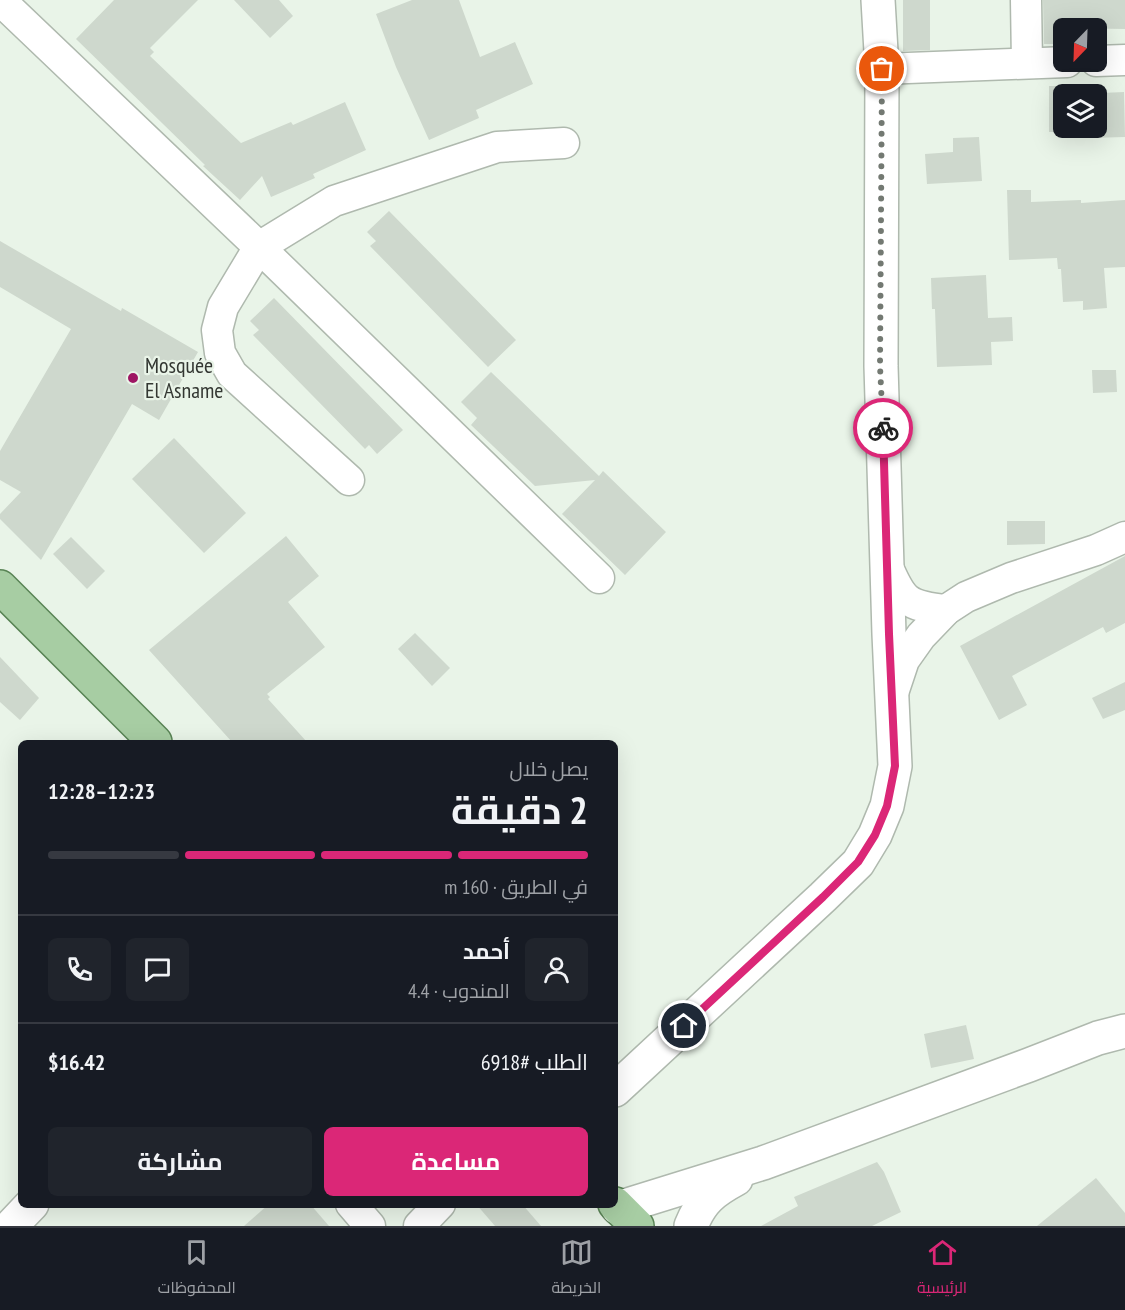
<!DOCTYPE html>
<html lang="ar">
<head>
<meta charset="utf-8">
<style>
  :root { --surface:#171b24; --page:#20242c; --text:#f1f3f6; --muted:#9ea1a6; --line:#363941; --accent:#db2777 }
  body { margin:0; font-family:"PT Sans Narrow",Cairo,sans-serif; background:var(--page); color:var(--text); direction:rtl; height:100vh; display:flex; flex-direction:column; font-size:22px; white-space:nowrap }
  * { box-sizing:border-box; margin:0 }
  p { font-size:20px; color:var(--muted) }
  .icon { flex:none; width:33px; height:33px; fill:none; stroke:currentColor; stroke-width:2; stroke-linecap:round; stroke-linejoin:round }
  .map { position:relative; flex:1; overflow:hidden; direction:ltr }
  .panel { position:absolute; left:18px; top:740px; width:600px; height:468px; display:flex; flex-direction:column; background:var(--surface); border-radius:9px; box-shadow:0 6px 24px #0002; direction:rtl }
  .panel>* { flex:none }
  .needle { width:39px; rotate:203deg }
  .controls { position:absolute; left:1053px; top:18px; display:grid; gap:12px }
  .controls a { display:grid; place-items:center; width:54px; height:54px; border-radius:9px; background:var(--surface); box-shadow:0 6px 24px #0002; font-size:30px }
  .pin { position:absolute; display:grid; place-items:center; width:51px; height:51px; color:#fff; margin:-26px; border:3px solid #fff; border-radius:50%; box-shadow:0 2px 6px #0007 }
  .courier { position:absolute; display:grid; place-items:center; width:60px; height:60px; margin:-30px; border:4px solid #db2777; border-radius:50%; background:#fff; color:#222; box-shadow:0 2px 8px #0007 }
  .summary em { font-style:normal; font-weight:700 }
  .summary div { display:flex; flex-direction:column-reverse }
  .summary { display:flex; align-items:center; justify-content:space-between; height:102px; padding:0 30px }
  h1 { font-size:39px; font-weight:700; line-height:45px }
  .bar { display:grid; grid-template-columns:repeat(4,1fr); gap:9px 6px; align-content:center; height:72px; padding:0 30px }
  .bar i { height:8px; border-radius:4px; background:var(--line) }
  .bar .current { background:var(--accent) }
  .bar p { grid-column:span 4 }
  .line { display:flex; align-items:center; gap:15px; padding:0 30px; border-top:2px solid var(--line) }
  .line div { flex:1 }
  .round { display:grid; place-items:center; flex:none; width:63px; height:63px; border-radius:9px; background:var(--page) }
  .primary-button { display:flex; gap:12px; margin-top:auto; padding:12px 30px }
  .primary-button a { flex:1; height:69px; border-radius:9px; background:var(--accent); color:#fff; font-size:24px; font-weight:700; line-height:69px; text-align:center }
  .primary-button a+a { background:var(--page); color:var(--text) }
  .tabs { display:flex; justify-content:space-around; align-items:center; height:84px; border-top:2px solid var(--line); background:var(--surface); font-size:16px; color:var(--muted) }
  .tabs a { display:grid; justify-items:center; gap:3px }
  .tabs .current { color:var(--accent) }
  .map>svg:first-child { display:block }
</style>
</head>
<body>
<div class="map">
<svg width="1125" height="1226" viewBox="0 0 1125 1226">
  <rect width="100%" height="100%" fill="#e9f4e8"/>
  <g fill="#ced8cd" fill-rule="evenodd">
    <polygon points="114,0 198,0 150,48 154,52 150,56 241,143 291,122 293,125 345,102 366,150 313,174 315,178 271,197 262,176 240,200 203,166 205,165 76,39"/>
    <polygon points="234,0 279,0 293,16 270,38"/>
    <polygon points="412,0 459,0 480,57 515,42 533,84 476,110 479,118 429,140 396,67 376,14"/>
    <polygon points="903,0 930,0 930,50 903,51"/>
    <polygon points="1043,0 1125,0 1125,29 1064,28 1064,44 1044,44"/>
    <path d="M 1049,86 L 1080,86 L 1080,94 L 1124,92 L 1125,137 L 1089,138 L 1089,132 L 1049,132 ZM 1064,94 L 1096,94 L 1096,128 L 1064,128 Z"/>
    <polygon points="979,137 982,181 927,184 925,154 953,152 953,138"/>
    <polygon points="1007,190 1031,190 1031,202 1081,200 1081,203 1125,200 1125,267 1104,268 1107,308 1083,310 1083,301 1063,302 1061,269 1058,269 1057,258 1009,260"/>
    <polygon points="389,211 516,340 488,367 370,246 376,241 367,232"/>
    <polygon points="0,241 121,311 122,308 198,352 159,420 132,404 41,560 0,519 0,514 21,492 0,480 0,451 71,329 0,287"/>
    <polygon points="986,275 988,318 1012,317 1013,341 991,342 992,365 937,367 935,309 932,309 931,278"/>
    <polygon points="274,298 403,430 377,454 369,445 365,449 253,335 259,330 250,321"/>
    <polygon points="1092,370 1116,370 1117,392 1093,393"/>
    <polygon points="491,372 599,476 603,471 666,532 625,575 562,514 595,480 535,486 471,425 477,418 461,402"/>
    <polygon points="174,438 246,513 204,553 132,479"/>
    <polygon points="1007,521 1045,521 1045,544 1007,545"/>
    <polygon points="286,536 319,576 288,602 325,647 267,694 270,697 268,699 307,742 232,742 149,650"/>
    <polygon points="71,537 105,571 87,589 53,554"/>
    <polygon points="1125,556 1125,623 1106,633 1103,627 1012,676 1027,705 999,720 960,646"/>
    <polygon points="415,633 450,668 432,686 398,649"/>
    <polygon points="0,657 39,698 20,720 0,702"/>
    <polygon points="1125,682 1125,710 1103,719 1092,698"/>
    <polygon points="966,1025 974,1059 931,1068 924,1034"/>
    <polygon points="877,1162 884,1172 901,1212 872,1226 761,1226 798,1206 794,1197"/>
    <polygon points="1096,1178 1125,1213 1125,1226 1037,1226"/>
    <polygon points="269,1204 310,1204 329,1226 244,1226"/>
    <polygon points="476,1204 522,1204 541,1226 495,1226"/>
  </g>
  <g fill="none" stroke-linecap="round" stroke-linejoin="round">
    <g stroke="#afb9ae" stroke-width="33">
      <g id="minor">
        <polyline points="0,0 259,247 599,578"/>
        <polyline points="1026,0 1027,63"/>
        <polyline points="1096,61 1125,60"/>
        <polyline points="882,69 1067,62"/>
        <polyline points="349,480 232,374 220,353 217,330 223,307 259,247 334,201 497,147 564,143"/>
        <path d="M 887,565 C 902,601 907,606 946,610"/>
        <polyline points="892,696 904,660 921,636 946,610 966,597 1011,578 1096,550 1125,537"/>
        <polyline points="351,1204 370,1226"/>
        <polyline points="419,1226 440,1204"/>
      </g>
    </g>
    <g stroke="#afb9ae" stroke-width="36">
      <g id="tertiary">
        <polyline points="615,1090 823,897 858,863 875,835 887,806 895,766 889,634 881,366 882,69 878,0"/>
        <polyline points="618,1208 763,1163 1029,1065 1098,1038 1125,1031"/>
        <polyline points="11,1226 32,1204"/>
        <path d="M 691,1226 C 701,1201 712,1192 736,1179"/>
      </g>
    </g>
    <g stroke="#588354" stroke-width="36">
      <g id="primary">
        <polyline points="0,587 155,742"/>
        <polyline points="615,1204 637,1226"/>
      </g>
    </g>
    <use href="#minor" stroke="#fff" stroke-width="30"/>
    <use href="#tertiary" stroke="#fff" stroke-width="33"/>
    <use href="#primary" stroke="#a7cda3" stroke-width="33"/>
  </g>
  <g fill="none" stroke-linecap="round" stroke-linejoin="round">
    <polyline stroke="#737972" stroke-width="6" stroke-dasharray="0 10.8" points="882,69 880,366 883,428"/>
    <polyline stroke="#db2777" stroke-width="8" points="684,1026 823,897 858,862 875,835 887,806 895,766 889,634 883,428"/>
  </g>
  <circle fill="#9e1563" stroke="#e9f4e8" stroke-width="2" cx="133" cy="378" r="6"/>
  <g text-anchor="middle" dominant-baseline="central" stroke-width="4.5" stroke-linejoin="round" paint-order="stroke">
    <g font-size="22" fill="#333732" stroke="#e9f4e8" text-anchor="start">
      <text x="145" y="365">Mosquée<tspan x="145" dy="25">El Asname</tspan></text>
    </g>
  </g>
</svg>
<div class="controls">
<a><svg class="needle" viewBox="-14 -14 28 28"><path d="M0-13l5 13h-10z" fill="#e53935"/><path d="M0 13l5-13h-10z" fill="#9ea1a6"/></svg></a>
<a><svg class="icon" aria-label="layers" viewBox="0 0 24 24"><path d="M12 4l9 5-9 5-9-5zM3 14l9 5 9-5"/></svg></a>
</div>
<div class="pin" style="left:882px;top:69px;background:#ea580c"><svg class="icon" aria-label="bag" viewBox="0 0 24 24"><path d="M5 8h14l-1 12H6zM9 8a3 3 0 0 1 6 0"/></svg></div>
<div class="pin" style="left:684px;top:1026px;background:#1f2937"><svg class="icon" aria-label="home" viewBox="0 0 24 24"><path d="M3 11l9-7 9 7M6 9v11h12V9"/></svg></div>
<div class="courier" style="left:883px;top:428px"><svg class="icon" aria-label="bike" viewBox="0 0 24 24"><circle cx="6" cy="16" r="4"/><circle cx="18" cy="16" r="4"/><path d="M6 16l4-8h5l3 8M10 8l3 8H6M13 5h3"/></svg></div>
<section class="panel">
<div class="summary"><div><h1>2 دقيقة</h1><p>يصل خلال</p></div><em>12:23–12:28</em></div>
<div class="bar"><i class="current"></i><i class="current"></i><i class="current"></i><i></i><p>في الطريق · 160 m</p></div>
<div class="line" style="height:108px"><a class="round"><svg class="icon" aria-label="person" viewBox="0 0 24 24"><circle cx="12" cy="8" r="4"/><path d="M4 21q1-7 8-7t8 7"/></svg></a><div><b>أحمد</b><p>المندوب · 4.4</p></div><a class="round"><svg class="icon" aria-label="chat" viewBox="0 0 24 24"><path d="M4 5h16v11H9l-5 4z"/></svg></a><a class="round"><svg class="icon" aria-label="phone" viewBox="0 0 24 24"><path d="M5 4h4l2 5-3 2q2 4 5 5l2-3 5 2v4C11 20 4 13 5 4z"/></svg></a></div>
<div class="line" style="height:78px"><div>الطلب #6918</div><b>$16.42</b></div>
<div class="primary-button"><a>مساعدة</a><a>مشاركة</a></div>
</section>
</div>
<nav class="tabs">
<a class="current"><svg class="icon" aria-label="home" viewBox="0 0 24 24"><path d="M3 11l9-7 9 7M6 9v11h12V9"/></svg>الرئيسية</a>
<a><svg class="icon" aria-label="map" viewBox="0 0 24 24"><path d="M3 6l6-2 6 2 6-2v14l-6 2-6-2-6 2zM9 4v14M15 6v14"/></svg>الخريطة</a>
<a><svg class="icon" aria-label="saved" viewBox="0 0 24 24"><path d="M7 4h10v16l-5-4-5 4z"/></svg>المحفوظات</a>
</nav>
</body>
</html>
